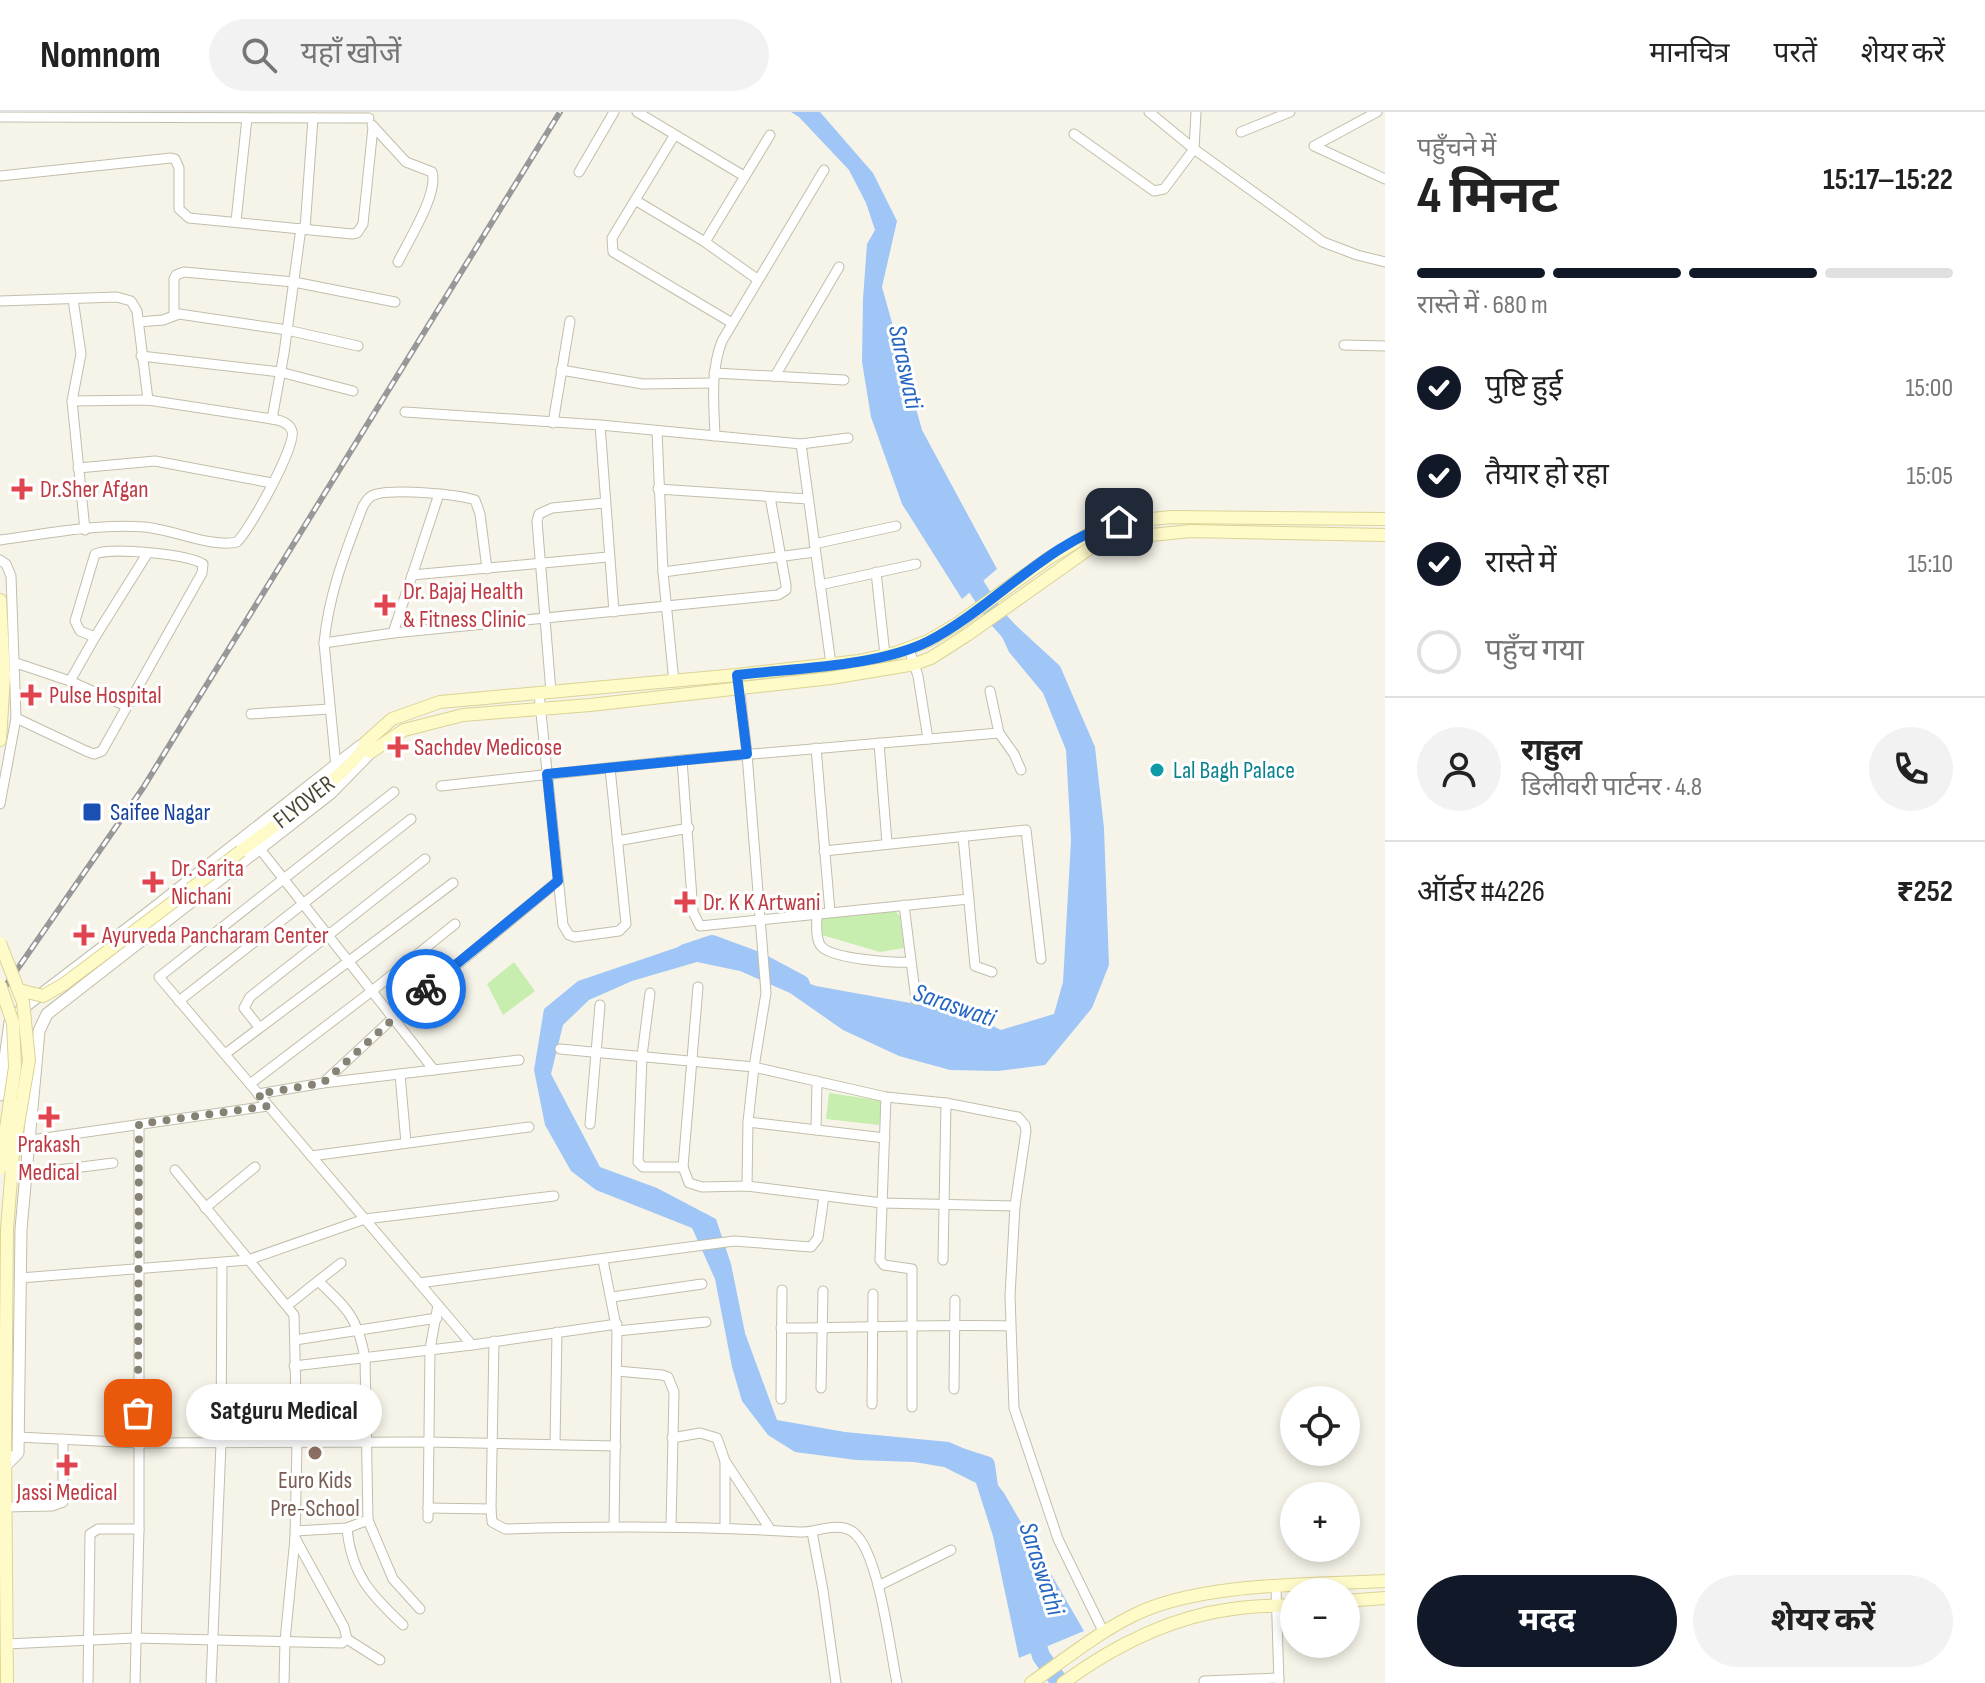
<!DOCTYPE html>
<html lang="hi">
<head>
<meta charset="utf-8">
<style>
  :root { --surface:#fff; --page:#f2f2f2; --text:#222; --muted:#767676; --line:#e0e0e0; --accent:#111827 }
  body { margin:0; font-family:"Sofia Sans Condensed","Noto Sans Devanagari",sans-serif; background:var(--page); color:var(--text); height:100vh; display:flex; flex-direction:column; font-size:30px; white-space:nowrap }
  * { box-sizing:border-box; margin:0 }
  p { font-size:26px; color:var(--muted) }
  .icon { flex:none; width:44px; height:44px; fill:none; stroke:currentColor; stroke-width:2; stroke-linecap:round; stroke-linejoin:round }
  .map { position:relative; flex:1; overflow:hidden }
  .sheet { display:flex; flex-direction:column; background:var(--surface); width:600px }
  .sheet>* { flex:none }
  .tools { position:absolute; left:1280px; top:1274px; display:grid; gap:16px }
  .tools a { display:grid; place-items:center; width:80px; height:80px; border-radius:50%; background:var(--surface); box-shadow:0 4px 12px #0003; font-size:40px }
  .pin { position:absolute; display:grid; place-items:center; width:68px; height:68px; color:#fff; margin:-34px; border-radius:16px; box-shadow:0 4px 12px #0006 }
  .courier { position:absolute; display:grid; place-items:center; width:80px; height:80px; margin:-40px; border:6px solid #1a73e8; border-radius:50%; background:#fff; color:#222; box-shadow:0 2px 10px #0007 }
  .bubble { position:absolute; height:56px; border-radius:28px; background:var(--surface); box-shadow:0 4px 12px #0003; font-size:26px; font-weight:700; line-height:56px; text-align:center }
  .overview em { font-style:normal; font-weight:700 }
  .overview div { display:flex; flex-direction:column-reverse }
  .overview { display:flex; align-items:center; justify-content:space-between; height:136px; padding:0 32px }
  h1 { font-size:52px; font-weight:700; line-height:60px }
  .bar { display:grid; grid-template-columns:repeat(4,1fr); gap:12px 8px; align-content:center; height:96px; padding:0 32px }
  .bar i { height:10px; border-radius:6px; background:var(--line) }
  .bar .active { background:var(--accent) }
  .bar p { grid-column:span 4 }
  .line { display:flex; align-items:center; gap:20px; padding:0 32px; border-top:2px solid var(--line) }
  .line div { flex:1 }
  .round { display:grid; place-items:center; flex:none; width:84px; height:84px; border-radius:42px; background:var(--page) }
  ol { padding:0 32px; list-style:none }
  li { display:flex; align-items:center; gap:24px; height:88px }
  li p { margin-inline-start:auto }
  li .icon { padding:8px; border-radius:50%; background:var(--accent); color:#fff; stroke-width:4 }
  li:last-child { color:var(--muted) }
  li i { width:44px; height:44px; border:4px solid var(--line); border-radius:50% }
  .action { display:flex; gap:16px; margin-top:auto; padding:16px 32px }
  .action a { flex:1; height:92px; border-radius:48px; background:var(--accent); color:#fff; font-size:32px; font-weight:700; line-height:92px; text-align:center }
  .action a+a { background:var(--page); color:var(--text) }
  header { display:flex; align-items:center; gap:48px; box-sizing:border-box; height:112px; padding:0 40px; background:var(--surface); border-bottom:2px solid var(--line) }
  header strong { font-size:38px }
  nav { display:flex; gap:44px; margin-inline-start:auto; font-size:28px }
  .search { width:560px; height:72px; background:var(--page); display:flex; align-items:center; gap:20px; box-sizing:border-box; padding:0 28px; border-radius:44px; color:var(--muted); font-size:30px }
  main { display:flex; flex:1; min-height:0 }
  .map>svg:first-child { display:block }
</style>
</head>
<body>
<header>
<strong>Nomnom</strong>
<div class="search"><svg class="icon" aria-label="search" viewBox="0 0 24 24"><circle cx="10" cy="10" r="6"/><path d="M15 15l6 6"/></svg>यहाँ खोजें</div>
<nav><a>मानचित्र</a><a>परतें</a><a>शेयर करें</a></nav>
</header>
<main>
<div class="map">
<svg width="1385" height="1571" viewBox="0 0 1385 1571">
  <rect width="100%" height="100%" fill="#f6f4e9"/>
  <g fill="#c7eeae">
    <polygon points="894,798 900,804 904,836 880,840 822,823 821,805"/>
    <polygon points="514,850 535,879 503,903 487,872"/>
    <polygon points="829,981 883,989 879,1013 826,1007"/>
  </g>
  <g fill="#a0c6f7">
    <polygon points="791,0 820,0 873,61 897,109 882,175 922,318 997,457 962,487 902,392 871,305 862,250 863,187 867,132 875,118 866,91 849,58 799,5"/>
    <polygon points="1009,507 1060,554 1095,635 1104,716 1109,853 1092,896 1045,953 998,959 950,958 899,944 843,918 790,881 740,859 697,850 632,869 589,888 563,913 551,962 600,1055 657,1076 716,1107 731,1152 745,1221 777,1308 845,1320 949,1330 972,1340 1004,1381 1084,1519 1019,1546 993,1424 976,1371 944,1355 914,1350 856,1348 795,1340 768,1323 742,1289 732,1255 715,1167 692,1116 596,1078 571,1059 545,1013 534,958 544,897 578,869 696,829 816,874 966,901 1001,918 1054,902 1063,870 1071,728 1066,638 1043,581 1009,540 997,514"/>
  </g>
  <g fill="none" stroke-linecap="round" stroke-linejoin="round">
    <g stroke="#a0c6f7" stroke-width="18">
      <polyline points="963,454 996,505 1016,527"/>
      <polyline points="685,841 712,832 758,849 801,872"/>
      <polyline points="958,1344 986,1353 990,1382"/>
      <polyline points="1033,1517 1041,1544 1060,1571"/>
    </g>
    <g stroke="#c2beaa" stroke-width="11">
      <g id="minor">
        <polyline points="637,0 744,64"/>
        <polyline points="1149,0 1194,37 1323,130 1357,143 1385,150"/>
        <polyline points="1377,0 1314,34 1385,67"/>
        <polyline points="0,5 369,6"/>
        <path d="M 372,13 L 406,50 L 432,60 C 439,81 408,129 398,150"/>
        <polyline points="1241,20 1290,0"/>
        <polyline points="1074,22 1154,79 1164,77 1194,37 1196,0"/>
        <polyline points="674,24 612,126 613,140 732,211"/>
        <polyline points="579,60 614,0"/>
        <polyline points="0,64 171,46 175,47 179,56 179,97 189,106 352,122 357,121 363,112 373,15"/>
        <polyline points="635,88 705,130 757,167"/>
        <polyline points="236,109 247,6"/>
        <polyline points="305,117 313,6"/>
        <polyline points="705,130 770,23"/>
        <polyline points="73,187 81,242 72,289 85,418"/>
        <polyline points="0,189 117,185 131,189 137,199 148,288"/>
        <polyline points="174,203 174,167 176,163 184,160 294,170 395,190"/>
        <polyline points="138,210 163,208 179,202 287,218 358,234"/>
        <polyline points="1344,233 1385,234"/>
        <polyline points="141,244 280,260 353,279"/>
        <polyline points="561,258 643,272 713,271"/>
        <polyline points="714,261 844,268"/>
        <polyline points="775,264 839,155"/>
        <polyline points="405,300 600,313 801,332 848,326"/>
        <polyline points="272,307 284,241 301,116"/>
        <polyline points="553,311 570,209"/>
        <polyline points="600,313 614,500"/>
        <polyline points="657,319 663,460 674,570"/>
        <path d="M 715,324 C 714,292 710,260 722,229 L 824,58"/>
        <polyline points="801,332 831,552"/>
        <polyline points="78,356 155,349 272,371"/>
        <polyline points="658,377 808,387"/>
        <path d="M 0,428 C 46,422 97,411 144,415 C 172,417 211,436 237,430 C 249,419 297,333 292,319 C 289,310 280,308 272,307 L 148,288 L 72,289"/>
        <polyline points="814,432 896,414"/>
        <polyline points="0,448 6,452 11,464 16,606 0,692"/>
        <polyline points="663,460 815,440"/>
        <polyline points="876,460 885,543"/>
        <polyline points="412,463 608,445"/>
        <polyline points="820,473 916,452"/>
        <polyline points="393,521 439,382"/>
        <polyline points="324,531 393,521 778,483 786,478 786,473 770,385"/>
        <polyline points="909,537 918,564 928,627"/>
        <polyline points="16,551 70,569 126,594"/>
        <polyline points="70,569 95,525 147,442"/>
        <polyline points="739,572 747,642 766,881 754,955 748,1010 747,1074"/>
        <polyline points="990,579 999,621 1014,642 1021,658"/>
        <polyline points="551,580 537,409 539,402 552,396 604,391"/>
        <polyline points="539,582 563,813 569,823 575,825 619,819 626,812 610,656"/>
        <polyline points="251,602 330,597"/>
        <path d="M 16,606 L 86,639 L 94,642 L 102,639 L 202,461 L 203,452 C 187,442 112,435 95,442 L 75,509 L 80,519 L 95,525"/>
        <polyline points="879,631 887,731"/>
        <polyline points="816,636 830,800"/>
        <polyline points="682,648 693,800 700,814 969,787"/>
        <path d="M 336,655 L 324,531 C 329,481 345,441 363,394 C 367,388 370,383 377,382 C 396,377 457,382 475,388 L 480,402 L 487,457"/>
        <polyline points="441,674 682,648 999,621"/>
        <polyline points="394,680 159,865 472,1233"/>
        <polyline points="963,724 975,854 992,860"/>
        <polyline points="617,729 689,716"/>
        <polyline points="260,737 434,958"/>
        <polyline points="824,739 1026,718 1041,847"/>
        <polyline points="904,793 916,888"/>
        <path d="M 817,801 C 817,810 815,827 821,834 C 831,847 893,851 910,850"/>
        <polyline points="698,875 683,1055 689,1071 702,1075 747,1074 882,1091 1015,1094"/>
        <polyline points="650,881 642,944 638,1050 643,1055 683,1055"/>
        <polyline points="179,889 411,707"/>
        <polyline points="259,915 244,896 250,885 425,747"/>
        <polyline points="560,937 754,955 886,985 946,991 1018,1005 1025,1013 1026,1019 1015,1094 1010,1184 1014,1296 1058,1427 1104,1521"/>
        <polyline points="225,942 453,771"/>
        <polyline points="400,962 406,1031"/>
        <polyline points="323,971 393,906 558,769"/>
        <polyline points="250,972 372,879 455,812"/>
        <polyline points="258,982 323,971 519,948"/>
        <polyline points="886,985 880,1148 884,1153 912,1157 912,1295"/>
        <polyline points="748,1010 885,1026"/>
        <polyline points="590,1012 600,893"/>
        <polyline points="816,1018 817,969"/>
        <polyline points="31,1028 268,994"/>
        <polyline points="311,1044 529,1015"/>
        <polyline points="175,1058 294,1203 297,1331 295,1426 285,1529 284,1571"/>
        <polyline points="27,1062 113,1051"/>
        <polyline points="205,1096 255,1055"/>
        <polyline points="603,1148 617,1219 614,1414"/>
        <polyline points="943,1148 946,991"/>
        <polyline points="20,1166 248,1148 365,1107 554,1084"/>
        <polyline points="318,1169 341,1151"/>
        <polyline points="419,1171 734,1129 811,1135 818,1126 824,1084"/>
        <polyline points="612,1185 702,1172"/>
        <path d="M 288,1193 L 318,1169 C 347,1196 358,1206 365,1246 L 368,1408 L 347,1416 L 295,1419"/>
        <path d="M 781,1216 C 858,1216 934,1212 1010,1214"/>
        <polyline points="617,1219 706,1210"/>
        <polyline points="295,1228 437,1206"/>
        <path d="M 494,1229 L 491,1397 L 492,1410 L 505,1417 C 603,1414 701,1414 799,1420 C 815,1421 838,1409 853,1420 C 879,1439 890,1538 897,1571"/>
        <polyline points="294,1254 472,1233 617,1212"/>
        <polyline points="617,1259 662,1263 668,1265 674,1280 671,1415"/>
        <polyline points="821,1276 823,1179"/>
        <polyline points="954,1277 955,1188"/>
        <polyline points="781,1287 782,1178"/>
        <polyline points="872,1292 873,1182"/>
        <polyline points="18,1325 138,1331 429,1330 616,1334"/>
        <polyline points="672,1326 700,1321 717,1326 725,1349 770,1417"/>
        <polyline points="555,1331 557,1220"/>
        <polyline points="5,1395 52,1394 63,1390 63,1327"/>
        <polyline points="428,1396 491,1397"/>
        <polyline points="428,1406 430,1237 438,1193"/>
        <polyline points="368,1408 393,1467 420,1497"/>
        <polyline points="725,1415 725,1350"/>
        <path d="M 347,1416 C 351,1462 371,1483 403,1513"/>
        <polyline points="812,1420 823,1478 836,1571"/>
        <polyline points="878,1474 951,1438"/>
        <polyline points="1276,1476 1279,1571"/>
        <polyline points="347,1527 380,1548"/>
        <polyline points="6,1532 135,1526 342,1531 347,1527 344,1515 295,1426"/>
        <polyline points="1204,1569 1279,1566"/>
        <polyline points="88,1571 90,1422 98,1417 139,1417"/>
        <polyline points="135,1571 139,1417 139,1012"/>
        <polyline points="211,1571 221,1332 222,1151"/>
      </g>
    </g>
    <g stroke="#c2beaa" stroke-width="13">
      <g id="tertiary">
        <polyline points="0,983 10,910 23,896 149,800 360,634"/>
        <polyline points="5,1354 18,1341 21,1117 39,919 47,902 331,681 371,640"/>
      </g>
    </g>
    <g stroke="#dad394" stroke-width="14">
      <g id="secondary">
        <polyline points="0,488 4,563 0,628"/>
        <polyline points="364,637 371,640 404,618 463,603 590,593 831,566 915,552 931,546 967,523 1090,436 1111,427 1191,419 1385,423"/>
        <path d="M 241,739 C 263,722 362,653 365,631 L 392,607 L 440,590 L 737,563 L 859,549 L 895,541 L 928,529 L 957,512 L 1049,446 L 1101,415 L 1119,410 L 1172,405 L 1385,407"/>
        <polyline points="5,1334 7,1571"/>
        <polyline points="1346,1489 1385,1486"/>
        <path d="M 1031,1571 C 1064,1548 1096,1522 1132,1504 C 1198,1470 1311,1473 1385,1469"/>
        <path d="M 1063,1571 C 1112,1535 1171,1505 1232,1497 C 1252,1494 1273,1494 1294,1493"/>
      </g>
    </g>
    <use href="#minor" stroke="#fff" stroke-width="9"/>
    <use href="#tertiary" stroke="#fff" stroke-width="11"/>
    <use href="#secondary" stroke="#fffbc9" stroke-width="12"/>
    <g stroke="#989898" stroke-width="6">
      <polyline id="rail" points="0,882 143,676 560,0"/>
    </g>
    <use href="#rail" stroke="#fff" stroke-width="3" stroke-dasharray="9" stroke-linecap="butt"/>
    <g stroke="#dad394" stroke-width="14" stroke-linecap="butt">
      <g id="secondary-bridge">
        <polyline points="0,831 23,890 29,948 13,1042 7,1117 5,1334"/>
        <polyline points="0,873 13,911 15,955 0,1057"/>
        <polyline points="19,878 43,884 64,872 241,739"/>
      </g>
    </g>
    <use href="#secondary-bridge" stroke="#fffbc9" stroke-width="12"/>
  </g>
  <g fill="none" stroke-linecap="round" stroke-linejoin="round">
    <polyline stroke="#868375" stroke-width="8" stroke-dasharray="0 14.4" points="138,1301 139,1012 268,994 258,982 323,971 426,877"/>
    <path stroke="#1a73e8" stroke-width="10" d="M 426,877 L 558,769 L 547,662 L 747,642 L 737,563 C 795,556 877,555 929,529 C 993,496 1049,428 1119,410"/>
  </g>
  <g fill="#e0444e" stroke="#fff" stroke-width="3">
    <path d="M18 365h8v8h8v8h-8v8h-8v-8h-8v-8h8z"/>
    <path d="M381 481h8v8h8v8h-8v8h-8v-8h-8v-8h8z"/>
    <path d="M27 571h8v8h8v8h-8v8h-8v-8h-8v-8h8z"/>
    <path d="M394 623h8v8h8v8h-8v8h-8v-8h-8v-8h8z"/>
    <path d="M149 758h8v8h8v8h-8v8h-8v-8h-8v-8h8z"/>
    <path d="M681 778h8v8h8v8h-8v8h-8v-8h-8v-8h8z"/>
    <path d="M80 811h8v8h8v8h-8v8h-8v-8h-8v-8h8z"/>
    <path d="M45 993h8v8h8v8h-8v8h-8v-8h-8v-8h8z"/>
    <path d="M63 1341h8v8h8v8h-8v8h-8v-8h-8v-8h8z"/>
  </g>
  <circle fill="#0f9aa8" stroke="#fff" stroke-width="3" cx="1157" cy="658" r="8"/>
  <rect fill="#1a4fb4" stroke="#fff" stroke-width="3" x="82" y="690" width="20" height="20" rx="4"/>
  <circle fill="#8d6e63" stroke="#fff" stroke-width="3" cx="315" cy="1341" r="8"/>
  <g text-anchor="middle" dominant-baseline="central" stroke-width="6" stroke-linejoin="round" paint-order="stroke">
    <g font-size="24" fill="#be3a42" stroke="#fff" text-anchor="start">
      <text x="40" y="377">Dr.Sher Afgan</text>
      <text x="403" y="479">Dr. Bajaj Health<tspan x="403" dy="28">&amp; Fitness Clinic</tspan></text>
      <text x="49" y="583">Pulse Hospital</text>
      <text x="414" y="635">Sachdev Medicose</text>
      <text x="171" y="756">Dr. Sarita<tspan x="171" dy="28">Nichani</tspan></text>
      <text x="703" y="790">Dr. K K Artwani</text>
      <text x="102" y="823">Ayurveda Pancharam Center</text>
      <text x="49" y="1032" text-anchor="middle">Prakash<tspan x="49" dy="28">Medical</tspan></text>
      <text x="67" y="1380" text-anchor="middle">Jassi Medical</text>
    </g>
    <g font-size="24" fill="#0d838f" stroke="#fff" text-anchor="start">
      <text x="1173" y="658">Lal Bagh Palace</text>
    </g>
    <g font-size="24" fill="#4a4636" stroke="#fff">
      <text transform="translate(304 690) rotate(-38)">FLYOVER</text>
    </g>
    <g font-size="24" fill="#164399" stroke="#fff" text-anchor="start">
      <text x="110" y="700">Saifee Nagar</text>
    </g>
    <g font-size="24" fill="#785e54" stroke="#fff">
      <text x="315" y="1368">Euro Kids<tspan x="315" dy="28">Pre-School</tspan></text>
    </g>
    <g font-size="26" font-style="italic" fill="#2466c2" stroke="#fff">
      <text transform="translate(905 255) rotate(78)">Saraswati</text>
      <text transform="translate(954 894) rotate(19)">Saraswati</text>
      <text transform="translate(1041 1457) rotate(72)">Saraswathi</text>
    </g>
  </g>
</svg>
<div class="tools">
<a><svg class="icon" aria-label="locate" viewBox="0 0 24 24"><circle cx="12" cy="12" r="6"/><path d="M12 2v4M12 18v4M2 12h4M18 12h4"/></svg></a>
<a>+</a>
<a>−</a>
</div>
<div class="pin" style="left:138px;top:1301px;background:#ea580c"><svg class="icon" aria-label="bag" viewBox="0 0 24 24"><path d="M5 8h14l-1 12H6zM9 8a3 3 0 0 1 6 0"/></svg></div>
<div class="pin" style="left:1119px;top:410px;background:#1f2937"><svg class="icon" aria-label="home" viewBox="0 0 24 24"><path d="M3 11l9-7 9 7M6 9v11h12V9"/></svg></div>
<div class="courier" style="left:426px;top:877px"><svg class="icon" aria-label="bike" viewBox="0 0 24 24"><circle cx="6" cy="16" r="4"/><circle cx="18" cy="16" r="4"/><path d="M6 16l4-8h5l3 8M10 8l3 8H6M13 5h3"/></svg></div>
<div class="bubble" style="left:186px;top:1272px;width:196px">Satguru Medical</div>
</div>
<section class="sheet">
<div class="overview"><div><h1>4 मिनट</h1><p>पहुँचने में</p></div><em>15:17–15:22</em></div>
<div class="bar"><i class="active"></i><i class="active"></i><i class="active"></i><i></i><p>रास्ते में · 680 m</p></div>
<ol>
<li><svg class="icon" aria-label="check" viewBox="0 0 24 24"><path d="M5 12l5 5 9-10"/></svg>पुष्टि हुई<p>15:00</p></li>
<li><svg class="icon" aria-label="check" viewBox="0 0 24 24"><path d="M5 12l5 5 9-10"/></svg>तैयार हो रहा<p>15:05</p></li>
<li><svg class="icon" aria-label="check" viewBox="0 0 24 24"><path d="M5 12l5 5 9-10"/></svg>रास्ते में<p>15:10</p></li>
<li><i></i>पहुँच गया</li>
</ol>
<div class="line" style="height:144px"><a class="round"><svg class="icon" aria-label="person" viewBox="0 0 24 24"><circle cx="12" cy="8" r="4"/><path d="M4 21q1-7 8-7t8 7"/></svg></a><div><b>राहुल</b><p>डिलीवरी पार्टनर · 4.8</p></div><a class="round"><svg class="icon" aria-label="phone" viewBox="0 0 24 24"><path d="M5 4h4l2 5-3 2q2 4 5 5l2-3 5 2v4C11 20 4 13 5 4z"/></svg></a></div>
<div class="line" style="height:104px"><div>ऑर्डर #4226</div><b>₹252</b></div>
<div class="action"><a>मदद</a><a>शेयर करें</a></div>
</section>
</main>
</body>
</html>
